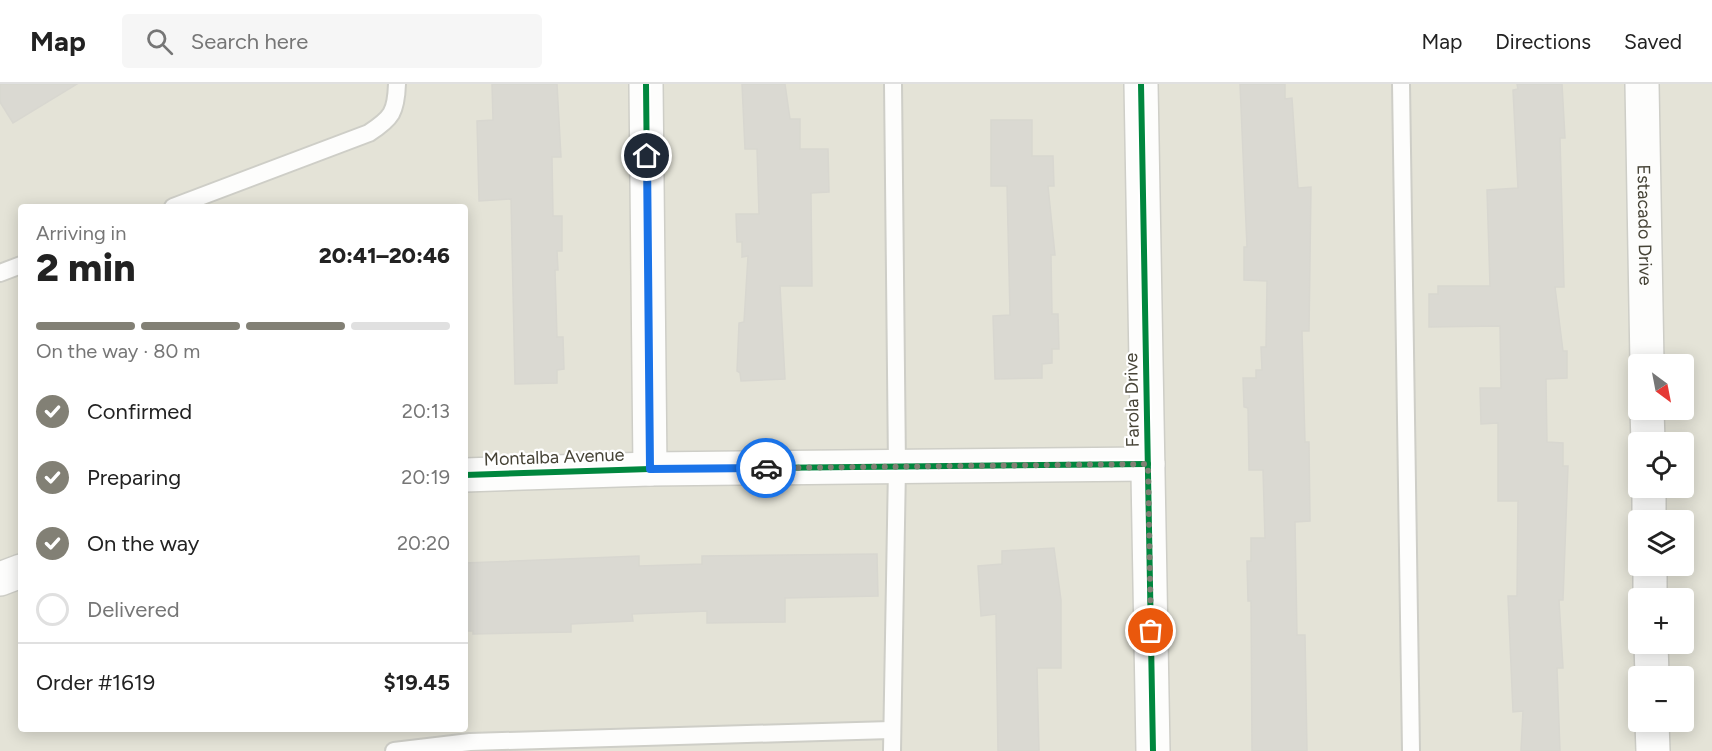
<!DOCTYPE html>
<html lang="en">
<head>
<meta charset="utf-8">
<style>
  :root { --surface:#fff; --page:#f6f6f6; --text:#222; --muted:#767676; --line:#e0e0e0; --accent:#828075 }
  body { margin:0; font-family:Figtree,sans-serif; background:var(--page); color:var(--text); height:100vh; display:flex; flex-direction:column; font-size:22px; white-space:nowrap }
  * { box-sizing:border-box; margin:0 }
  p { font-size:20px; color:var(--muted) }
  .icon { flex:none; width:33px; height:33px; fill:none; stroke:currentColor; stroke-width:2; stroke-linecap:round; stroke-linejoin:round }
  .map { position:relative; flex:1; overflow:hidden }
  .panel { position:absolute; left:18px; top:120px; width:450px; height:528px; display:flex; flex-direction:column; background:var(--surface); border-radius:6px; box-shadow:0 3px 15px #0003 }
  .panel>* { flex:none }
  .needle { width:39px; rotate:148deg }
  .tools { position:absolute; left:1628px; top:270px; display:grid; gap:12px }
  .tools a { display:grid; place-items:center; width:66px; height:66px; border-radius:6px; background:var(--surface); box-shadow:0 3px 15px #0003; font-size:30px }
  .pin { position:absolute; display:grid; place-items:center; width:51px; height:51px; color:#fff; margin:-26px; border:3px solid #fff; border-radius:50%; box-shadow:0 2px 6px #0007 }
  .courier { position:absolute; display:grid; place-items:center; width:60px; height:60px; margin:-30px; border:4px solid #1a73e8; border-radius:50%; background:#fff; color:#222; box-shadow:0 2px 8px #0007 }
  .overview em { font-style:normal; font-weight:800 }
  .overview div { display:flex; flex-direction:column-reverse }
  .overview { display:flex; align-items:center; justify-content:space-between; height:102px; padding:0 18px }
  h1 { font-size:39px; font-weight:800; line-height:45px }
  .bar { display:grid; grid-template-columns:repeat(4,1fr); gap:9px 6px; align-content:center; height:72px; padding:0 18px }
  .bar i { height:8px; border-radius:4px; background:var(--line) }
  .bar .on { background:var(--accent) }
  .bar p { grid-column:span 4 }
  .line { display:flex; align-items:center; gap:15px; padding:0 18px; border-top:2px solid var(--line) }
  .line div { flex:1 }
  ol { padding:0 18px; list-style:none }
  li { display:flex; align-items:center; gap:18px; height:66px }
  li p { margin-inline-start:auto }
  li .icon { padding:6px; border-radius:50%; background:var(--accent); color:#fff; stroke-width:4 }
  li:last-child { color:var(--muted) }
  li i { width:33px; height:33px; border:3px solid var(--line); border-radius:50% }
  header { display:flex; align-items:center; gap:36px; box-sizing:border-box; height:84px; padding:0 30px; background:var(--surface); border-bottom:2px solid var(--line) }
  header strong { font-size:28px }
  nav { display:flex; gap:33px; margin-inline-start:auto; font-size:21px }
  .search { width:420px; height:54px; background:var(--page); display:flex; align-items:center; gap:15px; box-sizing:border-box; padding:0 21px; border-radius:6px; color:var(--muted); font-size:22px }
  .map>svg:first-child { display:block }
</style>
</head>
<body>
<header>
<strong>Map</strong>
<div class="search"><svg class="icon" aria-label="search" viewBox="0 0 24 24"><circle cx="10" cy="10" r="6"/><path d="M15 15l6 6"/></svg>Search here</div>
<nav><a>Map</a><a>Directions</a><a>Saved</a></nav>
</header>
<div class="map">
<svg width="1712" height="667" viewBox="0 0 1712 667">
  <rect width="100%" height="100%" fill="#f0f0ea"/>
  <path fill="#e4e3d7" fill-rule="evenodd" d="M 0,0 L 1712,0 L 1712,667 L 0,667 ZM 21,123 L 465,123 L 465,645 L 21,645 ZM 1638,280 L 1683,280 L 1683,326 L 1638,326 ZM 1638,358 L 1683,358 L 1683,404 L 1638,404 ZM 1638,436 L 1683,436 L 1683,482 L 1638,482 ZM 1638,514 L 1683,514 L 1683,560 L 1638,560 ZM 1638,592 L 1683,592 L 1683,638 L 1638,638 Z"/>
  <g fill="#dad9d2" stroke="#d8d7d0" stroke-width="1.5">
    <polygon points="0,0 77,0 13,39 0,18"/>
    <polygon points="492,0 557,0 561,73 552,73 553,132 562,132 562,167 557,167 558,186 555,186 557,253 563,253 564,285 557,286 557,299 515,300 511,115 479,117 477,37 493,36"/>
    <polygon points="742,0 785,0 790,35 800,35 800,65 828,65 829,108 811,109 812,202 780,202 785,295 741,297 740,289 737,287 739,239 744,238 748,172 742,173 742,158 737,158 736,130 759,130 757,65 745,65"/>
    <polygon points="1240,0 1285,0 1285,15 1292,14 1298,104 1311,103 1309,247 1302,247 1305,358 1309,358 1310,437 1295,438 1297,551 1305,551 1307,667 1252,667 1251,517 1248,517 1247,477 1251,477 1251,454 1265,454 1263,386 1249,386 1248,324 1244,323 1243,294 1256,294 1256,286 1262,286 1261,263 1266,263 1267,197 1244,196 1244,163 1247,163"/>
    <polygon points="1517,0 1562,0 1565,54 1560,54 1564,203 1555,203 1563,267 1567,267 1567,294 1546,295 1547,358 1563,359 1563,382 1568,382 1563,516 1559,516 1563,584 1557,584 1560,667 1521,667 1523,627 1513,628 1508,512 1517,512 1518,417 1498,417 1498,339 1481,340 1480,304 1501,304 1500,242 1429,243 1429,210 1438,210 1438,202 1490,202 1487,106 1518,104 1513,6 1518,5"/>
    <polygon points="991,36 1032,36 1032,72 1053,72 1054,102 1048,102 1055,171 1051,171 1052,230 1058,230 1059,265 1052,265 1052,279 1042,280 1042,294 995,295 993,232 1010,231 1007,102 991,102"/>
    <polygon points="1054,464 1061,516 1061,584 1037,584 1039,667 998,667 996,530 981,532 978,482 1002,480 1002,467"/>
    <polygon points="877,470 878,512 785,514 785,538 707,539 707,527 632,530 633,537 571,540 571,548 473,550 473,547 465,547 465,479 639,472 639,482 702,480 702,472"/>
  </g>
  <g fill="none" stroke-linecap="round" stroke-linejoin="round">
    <g stroke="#cecec7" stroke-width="20">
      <g id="service">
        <polyline points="1401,0 1411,667"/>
        <path d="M 173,123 L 369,49 C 392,34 396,28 397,0"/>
        <polyline points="0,189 21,181"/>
        <polyline points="394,667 470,658 891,646"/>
        <polyline points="892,667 897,383 893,0"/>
      </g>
    </g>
    <g stroke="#cecec7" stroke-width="36">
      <g id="minor">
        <polyline points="646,0 650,385"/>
        <polyline points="1141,0 1153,667"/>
        <path id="s1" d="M 1642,0 L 1647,280"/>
        <polyline points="1647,326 1648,358"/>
        <polyline points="465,391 650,385 1148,380"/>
        <polyline points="1649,404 1649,436"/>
        <polyline points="1650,482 1650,514"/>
        <polyline points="0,495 21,487"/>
        <polyline points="1651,560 1652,592"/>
        <polyline points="1652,638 1653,667"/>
      </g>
    </g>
    <use href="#service" stroke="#fdfdfc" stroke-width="16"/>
    <use href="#minor" stroke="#fdfdfc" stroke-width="33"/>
    <g stroke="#fff" stroke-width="10">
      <g id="cycleway">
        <polyline points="646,0 650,385"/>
        <polyline points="1141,0 1153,667"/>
        <polyline points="465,391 650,385 1148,380"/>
      </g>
    </g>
    <use href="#cycleway" stroke="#00873e" stroke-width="6"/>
  </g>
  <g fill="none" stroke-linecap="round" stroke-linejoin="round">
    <polyline stroke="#828075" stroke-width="6" stroke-dasharray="0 10.8" points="766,384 1148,380 1151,547"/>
    <polyline stroke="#1a73e8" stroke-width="8" points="647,72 650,385 766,384"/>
  </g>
  <g text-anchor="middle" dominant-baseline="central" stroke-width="4.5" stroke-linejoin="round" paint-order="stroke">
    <g font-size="18" fill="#464336" stroke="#fff">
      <text stroke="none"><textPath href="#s1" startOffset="141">Estacado Drive</textPath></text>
      <text transform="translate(1132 316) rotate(-91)">Farola Drive</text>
      <text transform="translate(554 373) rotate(-2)">Montalba Avenue</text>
    </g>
  </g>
</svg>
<div class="tools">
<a><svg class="needle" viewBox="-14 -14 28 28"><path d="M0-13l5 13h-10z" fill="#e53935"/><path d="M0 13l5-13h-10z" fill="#767676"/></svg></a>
<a><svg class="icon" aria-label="locate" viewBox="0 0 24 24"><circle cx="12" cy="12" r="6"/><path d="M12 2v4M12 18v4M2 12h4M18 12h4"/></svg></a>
<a><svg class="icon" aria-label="layers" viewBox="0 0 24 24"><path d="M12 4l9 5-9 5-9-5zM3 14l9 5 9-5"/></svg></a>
<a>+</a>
<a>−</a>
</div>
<div class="pin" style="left:1151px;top:547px;background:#ea580c"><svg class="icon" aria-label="bag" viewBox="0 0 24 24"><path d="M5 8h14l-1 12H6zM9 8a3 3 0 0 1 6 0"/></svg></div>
<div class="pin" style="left:647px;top:72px;background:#1f2937"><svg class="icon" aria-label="home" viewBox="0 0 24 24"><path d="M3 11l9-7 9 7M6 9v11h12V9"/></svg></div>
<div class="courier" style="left:766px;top:384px"><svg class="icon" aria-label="car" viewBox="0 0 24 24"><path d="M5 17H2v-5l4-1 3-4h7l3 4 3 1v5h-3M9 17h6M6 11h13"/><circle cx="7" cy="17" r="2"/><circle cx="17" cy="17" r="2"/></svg></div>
<section class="panel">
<div class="overview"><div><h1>2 min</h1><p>Arriving in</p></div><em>20:41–20:46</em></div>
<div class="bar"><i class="on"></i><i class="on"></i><i class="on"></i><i></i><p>On the way · 80 m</p></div>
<ol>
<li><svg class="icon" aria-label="check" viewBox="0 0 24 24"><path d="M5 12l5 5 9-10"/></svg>Confirmed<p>20:13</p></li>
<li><svg class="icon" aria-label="check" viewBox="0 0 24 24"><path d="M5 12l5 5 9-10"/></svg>Preparing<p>20:19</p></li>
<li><svg class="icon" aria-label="check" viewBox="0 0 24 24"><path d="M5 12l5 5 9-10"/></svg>On the way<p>20:20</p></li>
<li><i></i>Delivered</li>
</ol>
<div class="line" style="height:78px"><div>Order #1619</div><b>$19.45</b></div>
</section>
</div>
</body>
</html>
